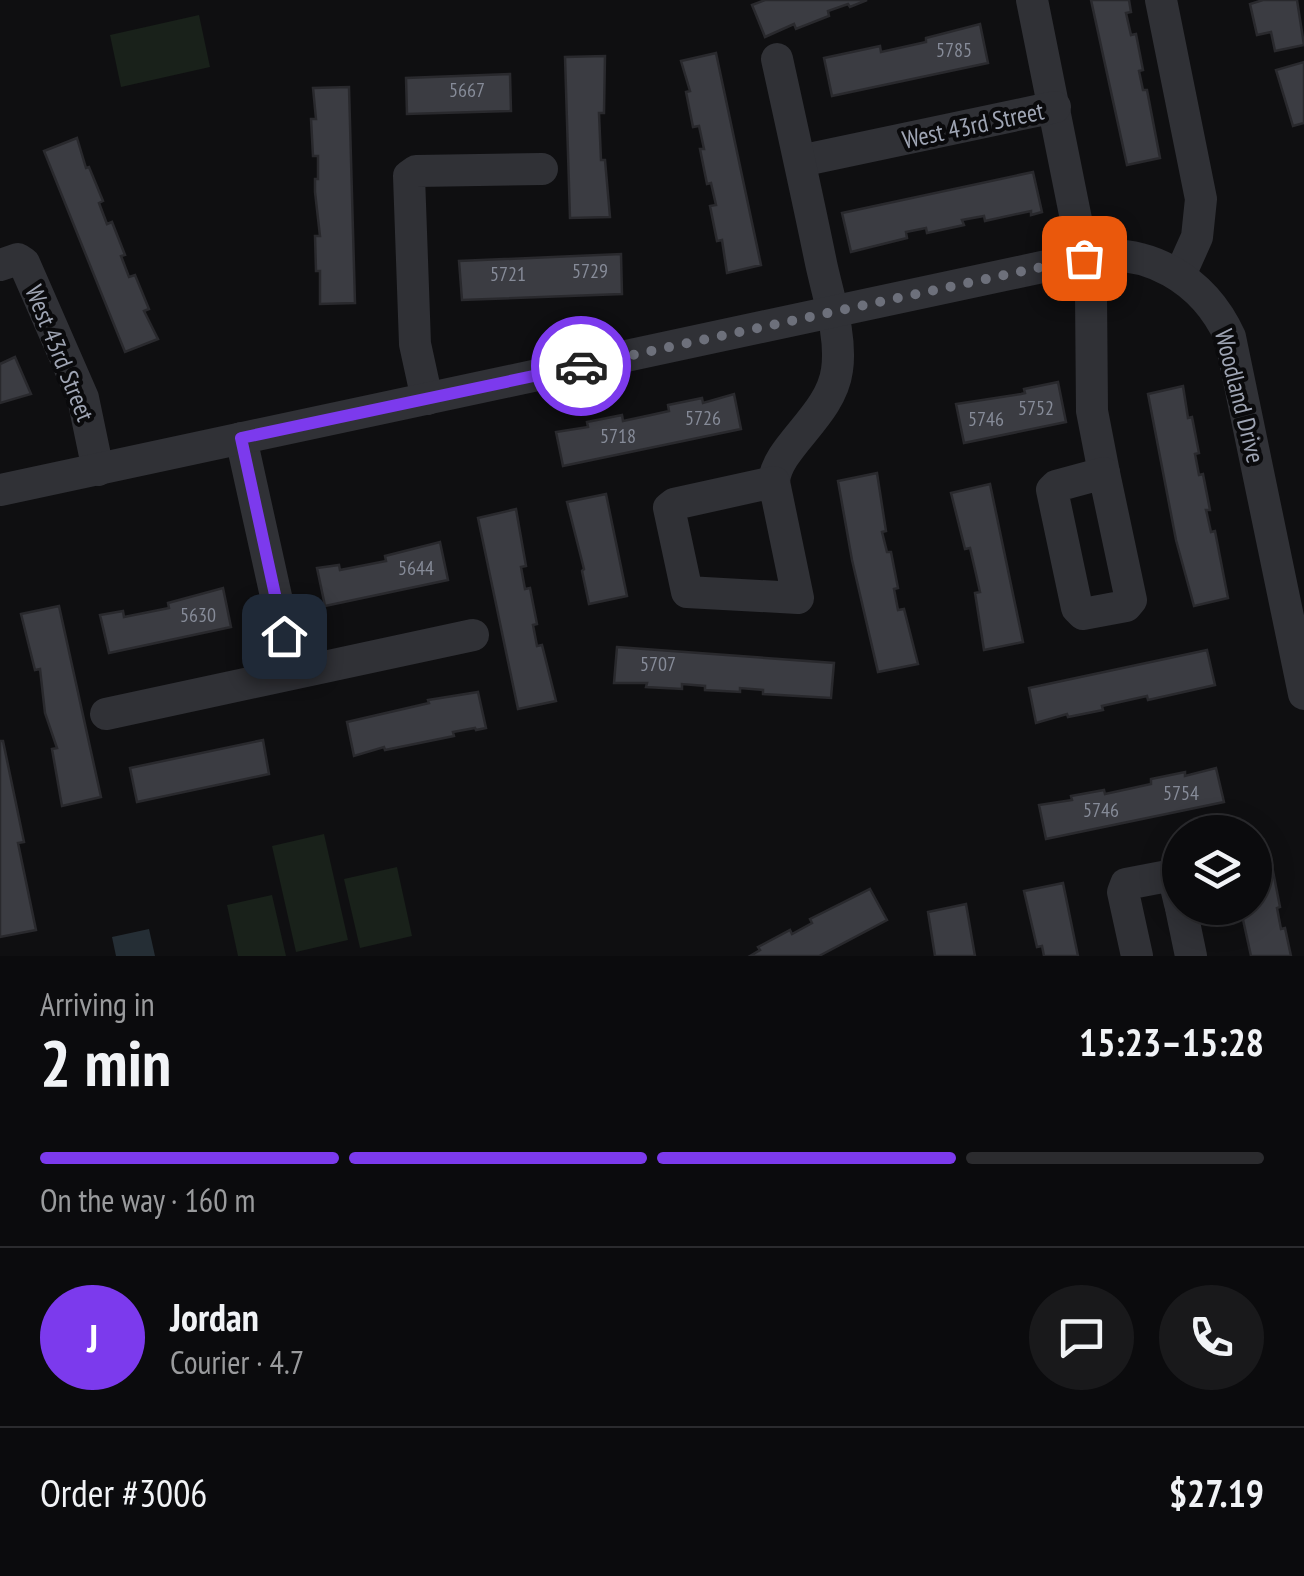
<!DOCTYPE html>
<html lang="en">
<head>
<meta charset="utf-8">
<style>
  :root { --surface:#0b0b0d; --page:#19191b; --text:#f1f3f6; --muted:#9a9b9d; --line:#2b2b2e; --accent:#7c3aed }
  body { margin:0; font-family:"PT Sans Narrow",sans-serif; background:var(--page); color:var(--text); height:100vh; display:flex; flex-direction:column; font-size:38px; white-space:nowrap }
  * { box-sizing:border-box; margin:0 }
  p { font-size:32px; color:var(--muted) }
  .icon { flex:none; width:55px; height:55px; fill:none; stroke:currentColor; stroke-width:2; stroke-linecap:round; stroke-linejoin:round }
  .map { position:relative; height:956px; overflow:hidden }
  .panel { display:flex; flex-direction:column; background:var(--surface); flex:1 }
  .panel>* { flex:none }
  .tools { position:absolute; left:1162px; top:815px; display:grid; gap:20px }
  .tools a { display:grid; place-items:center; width:110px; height:110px; border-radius:50%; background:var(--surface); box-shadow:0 5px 25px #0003,0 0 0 2px var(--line); font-size:50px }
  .pin { position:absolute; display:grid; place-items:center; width:85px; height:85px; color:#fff; margin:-42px; border-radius:20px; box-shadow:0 5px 15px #0006 }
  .courier { position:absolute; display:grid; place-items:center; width:100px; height:100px; margin:-50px; border:8px solid #7c3aed; border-radius:50%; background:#fff; color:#222; box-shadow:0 2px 12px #0007 }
  .overview em { font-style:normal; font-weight:800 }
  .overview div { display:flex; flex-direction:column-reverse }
  .overview { display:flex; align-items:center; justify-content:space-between; height:170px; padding:0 40px }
  h1 { font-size:65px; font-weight:800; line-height:75px }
  .bar { display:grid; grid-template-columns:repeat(4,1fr); gap:15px 10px; align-content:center; height:120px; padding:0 40px }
  .bar i { height:12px; border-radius:8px; background:var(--line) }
  .bar .active { background:var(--accent) }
  .bar p { grid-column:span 4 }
  .line { display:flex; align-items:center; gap:25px; padding:0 40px; border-top:2px solid var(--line) }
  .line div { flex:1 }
  .round { display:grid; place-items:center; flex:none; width:105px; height:105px; border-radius:52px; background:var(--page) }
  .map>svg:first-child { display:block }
</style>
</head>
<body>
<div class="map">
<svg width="1304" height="956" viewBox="0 0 1304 956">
  <rect width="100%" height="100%" fill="#0f0f11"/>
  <g fill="#19211a">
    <polygon points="199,15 210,67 121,87 110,35"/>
    <polygon points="324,834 348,940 296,952 272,846"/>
    <polygon points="397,867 412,936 360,948 344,879"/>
    <polygon points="272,895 286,956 238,956 227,905"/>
  </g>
  <polygon fill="#252e35" points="149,929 155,956 116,956 112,937"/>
  <g fill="#3b3c42" stroke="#29292d" stroke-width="2.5">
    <polygon points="765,0 867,0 850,7 848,4 828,11 829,16 796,29 794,24 765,37 752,5"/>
    <polygon points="1091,0 1129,0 1131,12 1126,13 1131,35 1136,34 1143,70 1139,71 1143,90 1147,90 1160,158 1127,165"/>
    <polygon points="1263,0 1297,0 1304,45 1275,51 1271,32 1257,35 1250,4"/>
    <polygon points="980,24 988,63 832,96 824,58 880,46 881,52 926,42 926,38"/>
    <polygon points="716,53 761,265 727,273 722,240 717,241 710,206 716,205 711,183 707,184 700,149 704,149 699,126 693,127 686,92 690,91 681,61"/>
    <polygon points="605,56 604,113 599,113 601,160 605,160 610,217 570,218 565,57"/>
    <polygon points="1304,62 1304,123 1293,126 1276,70"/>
    <polygon points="510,74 511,111 407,114 406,78"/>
    <polygon points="349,87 355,303 320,304 320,271 316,271 315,236 320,236 315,192 315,179 318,179 318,156 313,156 311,119 316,119 313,88"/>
    <polygon points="77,138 86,168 89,167 103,201 99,203 107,224 112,222 125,255 121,256 129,277 135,275 149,309 144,311 158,339 125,352 44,151"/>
    <polygon points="1033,172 1042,212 1031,215 1031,211 985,221 984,216 962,220 964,225 927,233 926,228 906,232 907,238 851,252 842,213"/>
    <polygon points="621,254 622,294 462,300 459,261"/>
    <polygon points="15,357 31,394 0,403 0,364"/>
    <polygon points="1058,382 1066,422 964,443 956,404 1021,394 1025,393 1024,389"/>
    <polygon points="1183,386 1188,418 1192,417 1199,453 1195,454 1199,475 1203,474 1210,510 1206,510 1207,514 1211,532 1215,531 1228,598 1194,606 1176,540 1148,394"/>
    <polygon points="734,394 741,429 563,466 556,432 588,427 587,422 622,415 623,421 651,415 669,411 668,405 702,398 703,403"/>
    <polygon points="877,473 886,531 882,532 887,552 891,552 898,588 894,589 898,610 904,609 918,664 878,672 852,560 838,481"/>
    <polygon points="990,484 1023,642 984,650 975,593 980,592 976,574 970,548 965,549 951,493"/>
    <polygon points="606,494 627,596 589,604 582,571 584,569 567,502"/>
    <polygon points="516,509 526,566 521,567 525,589 530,588 537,624 533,625 537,646 542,645 556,701 518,709 478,518"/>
    <polygon points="440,542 448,580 325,606 317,568 339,565 340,570 386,561 385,556"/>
    <polygon points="223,588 231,627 109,653 100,615 123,611 124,617 169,608 168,603"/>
    <polygon points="59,606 101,797 62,806 52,749 57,748 45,713 40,669 35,670 21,614"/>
    <polygon points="617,647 834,663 831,698 763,694 763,690 740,688 740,692 705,690 705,686 682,684 682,689 646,687 647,683 614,683"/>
    <polygon points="1207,650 1215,685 1148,700 1147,696 1102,706 1103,710 1068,717 1067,714 1036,723 1029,688"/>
    <polygon points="478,692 486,728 476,730 475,728 453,732 454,736 385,750 384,747 354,756 347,722 429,703 428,700"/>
    <polygon points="263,740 269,774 137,802 130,768"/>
    <polygon points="0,741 3,741 24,842 18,843 36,930 0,937"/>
    <polygon points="1216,768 1224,802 1046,839 1039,805 1072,800 1071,796 1104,790 1105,794 1151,784 1151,779 1185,772 1185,776"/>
    <polygon points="1264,840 1269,872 1273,871 1280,907 1277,908 1281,929 1285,928 1291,956 1251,956 1242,915 1240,908 1255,908 1255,842"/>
    <polygon points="1063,883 1078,956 1044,956 1042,946 1037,947 1024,891"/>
    <polygon points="870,889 887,920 819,956 750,956 760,950 758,947 790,930 792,934 812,923 810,919"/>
    <polygon points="966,904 975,956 935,956 928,912"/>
  </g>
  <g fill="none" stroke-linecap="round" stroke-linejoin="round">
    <g stroke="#303136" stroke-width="32">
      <polyline points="1032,0 1091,294 1092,411 1104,473"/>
      <polyline points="1161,0 1201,199 1197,237 1180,275"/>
      <polyline points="800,161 1055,107"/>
      <polyline points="0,265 18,259 24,263 83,398 98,470"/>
      <polyline points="427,399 415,344 409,176 416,171 542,169"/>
      <polyline points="241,438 293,673"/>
      <polygon points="1104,473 1131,600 1126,606 1083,614 1077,608 1052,490 1056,486"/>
      <path d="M 774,482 C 776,447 831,416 837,370 C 842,336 828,296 821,263 C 807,195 792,127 777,59"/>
      <polygon points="774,482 798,598 687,592 669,508 674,504"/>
      <path d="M 0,490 L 1084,258 C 1147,245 1204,280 1230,337 L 1304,694"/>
      <polyline points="106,714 473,635"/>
      <polyline points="1181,908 1191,956"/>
      <polyline points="1137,956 1123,892 1126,884 1173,875 1180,904"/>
    </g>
  </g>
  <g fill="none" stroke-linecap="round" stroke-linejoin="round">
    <polyline stroke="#6d707b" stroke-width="10" stroke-dasharray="0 18" points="581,366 1084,258"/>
    <polyline stroke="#7c3aed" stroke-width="12" points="284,636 241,438 581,366"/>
  </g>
  <g text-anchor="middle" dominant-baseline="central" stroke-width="8" stroke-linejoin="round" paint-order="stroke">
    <g font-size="20" fill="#868b98">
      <text x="954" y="50">5785</text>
      <text x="467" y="90">5667</text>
      <text x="590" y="271">5729</text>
      <text x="508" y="274">5721</text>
      <text x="1036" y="408">5752</text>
      <text x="703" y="418">5726</text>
      <text x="986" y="419">5746</text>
      <text x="618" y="436">5718</text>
      <text x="416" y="568">5644</text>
      <text x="198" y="615">5630</text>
      <text x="658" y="664">5707</text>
      <text x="1181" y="793">5754</text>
      <text x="1101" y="810">5746</text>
    </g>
    <g font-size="25" fill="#9fa5b4" stroke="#0a0a0c">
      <text transform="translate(973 125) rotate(-12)">West 43rd Street</text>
      <text transform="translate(60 353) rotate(68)">West 43rd Street</text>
      <text transform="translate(1240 396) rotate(76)">Woodland Drive</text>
    </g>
  </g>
</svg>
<div class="tools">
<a><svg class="icon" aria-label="layers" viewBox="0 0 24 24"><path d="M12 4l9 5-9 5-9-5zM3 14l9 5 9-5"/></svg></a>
</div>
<div class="pin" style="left:1084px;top:258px;background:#ea580c"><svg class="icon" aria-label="bag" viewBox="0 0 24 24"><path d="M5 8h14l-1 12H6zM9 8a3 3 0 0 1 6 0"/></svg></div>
<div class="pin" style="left:284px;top:636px;background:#1f2937"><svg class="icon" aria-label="home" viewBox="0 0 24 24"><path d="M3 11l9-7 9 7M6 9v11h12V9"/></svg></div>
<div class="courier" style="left:581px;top:366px"><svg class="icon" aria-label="car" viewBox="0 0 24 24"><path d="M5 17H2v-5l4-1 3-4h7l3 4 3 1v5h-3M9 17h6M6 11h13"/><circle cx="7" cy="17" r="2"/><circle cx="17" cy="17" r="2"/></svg></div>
</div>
<section class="panel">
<div class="overview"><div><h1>2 min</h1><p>Arriving in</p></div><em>15:23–15:28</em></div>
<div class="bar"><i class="active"></i><i class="active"></i><i class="active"></i><i></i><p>On the way · 160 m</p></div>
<div class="line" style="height:180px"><b class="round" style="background:var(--accent);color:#fff">J</b><div><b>Jordan</b><p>Courier · 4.7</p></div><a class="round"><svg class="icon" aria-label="chat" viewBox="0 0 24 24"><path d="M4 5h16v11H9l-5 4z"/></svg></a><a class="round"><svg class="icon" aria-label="phone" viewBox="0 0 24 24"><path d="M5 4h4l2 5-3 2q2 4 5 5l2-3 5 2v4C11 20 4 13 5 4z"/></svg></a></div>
<div class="line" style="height:130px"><div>Order #3006</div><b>$27.19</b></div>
</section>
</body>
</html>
